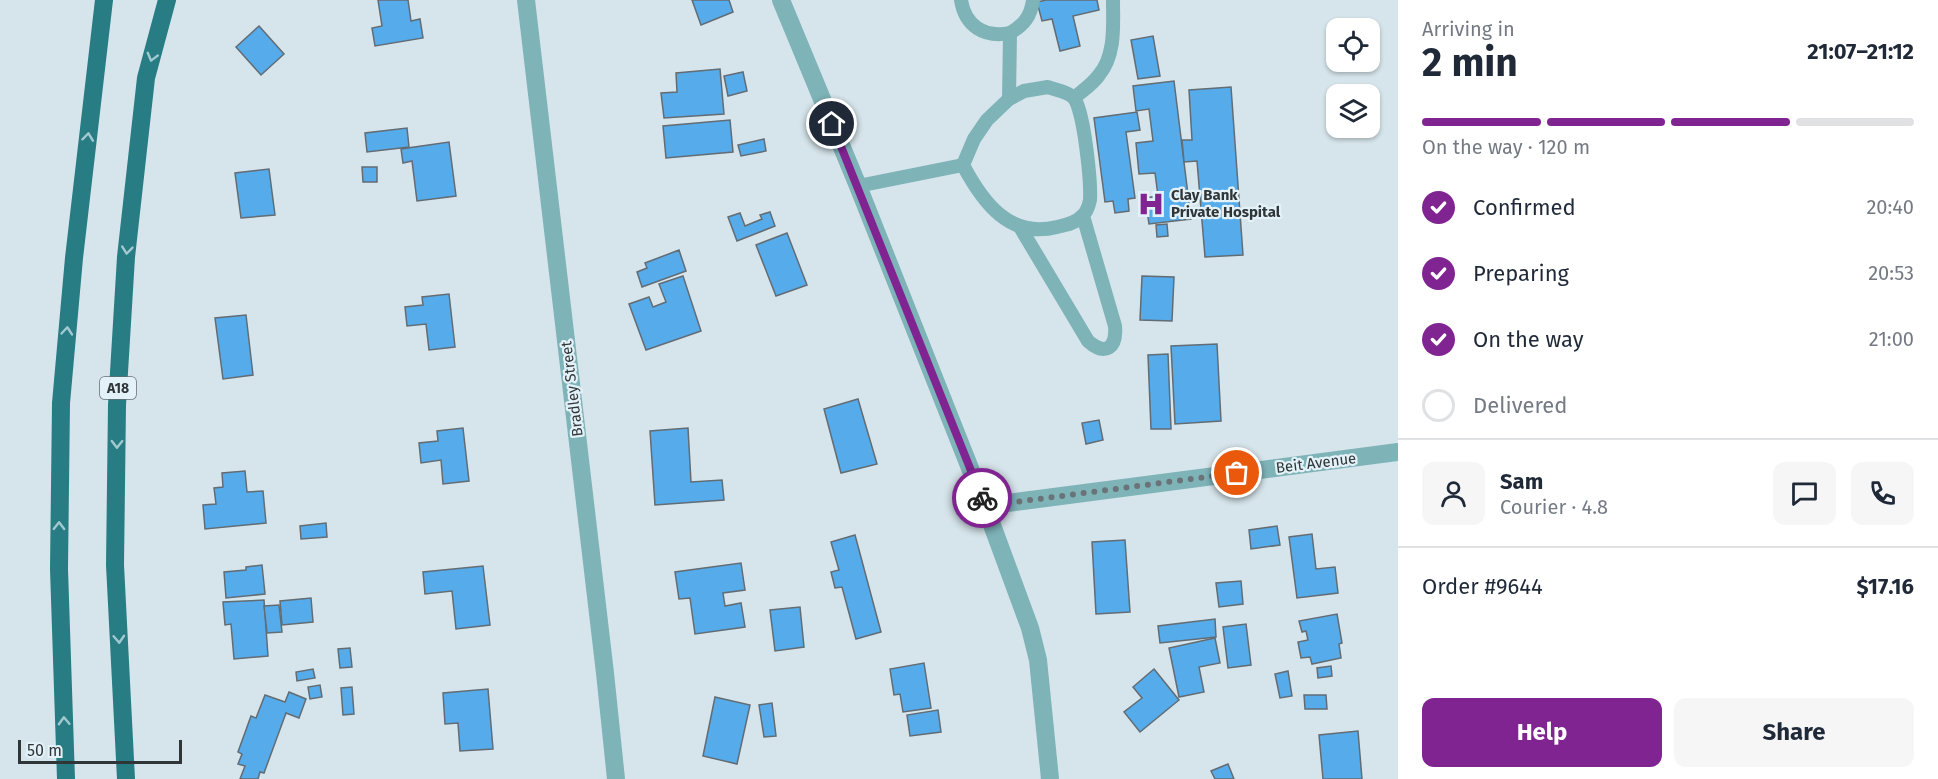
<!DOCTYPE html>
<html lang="en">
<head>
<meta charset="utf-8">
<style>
  :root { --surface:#fff; --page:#f6f6f7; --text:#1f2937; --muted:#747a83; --line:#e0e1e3; --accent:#802491 }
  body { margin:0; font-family:"Fira Sans",sans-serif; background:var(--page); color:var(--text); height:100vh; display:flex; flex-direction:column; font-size:22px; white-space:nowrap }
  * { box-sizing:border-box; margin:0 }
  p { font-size:20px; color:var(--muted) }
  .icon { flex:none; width:33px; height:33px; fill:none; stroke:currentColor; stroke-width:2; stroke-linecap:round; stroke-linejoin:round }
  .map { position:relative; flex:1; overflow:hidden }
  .panel { display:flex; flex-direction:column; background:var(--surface); width:540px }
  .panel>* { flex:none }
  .fabs { position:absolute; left:1326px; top:18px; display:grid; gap:12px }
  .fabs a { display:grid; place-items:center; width:54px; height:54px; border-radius:12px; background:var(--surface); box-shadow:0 2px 4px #0004; font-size:30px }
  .scale { position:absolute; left:18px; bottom:15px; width:164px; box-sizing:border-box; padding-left:6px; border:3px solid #303638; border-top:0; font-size:16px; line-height:21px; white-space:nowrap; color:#303638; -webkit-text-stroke:4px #e3f2f8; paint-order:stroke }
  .pin { position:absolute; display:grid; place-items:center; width:51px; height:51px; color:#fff; margin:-26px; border:3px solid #fff; border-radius:50%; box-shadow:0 2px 6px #0007 }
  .courier { position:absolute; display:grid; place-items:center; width:60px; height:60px; margin:-30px; border:4px solid #802491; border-radius:50%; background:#fff; color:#222; box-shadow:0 2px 8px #0007 }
  .head em { font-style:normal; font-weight:700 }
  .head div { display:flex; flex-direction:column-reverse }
  .head { display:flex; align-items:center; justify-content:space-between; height:102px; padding:0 24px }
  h1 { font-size:39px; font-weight:700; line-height:45px }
  .bar { display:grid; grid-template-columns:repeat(4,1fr); gap:9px 6px; align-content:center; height:72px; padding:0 24px }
  .bar i { height:8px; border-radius:4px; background:var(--line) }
  .bar .current { background:var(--accent) }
  .bar p { grid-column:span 4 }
  .line { display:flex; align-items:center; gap:15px; padding:0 24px; border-top:2px solid var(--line) }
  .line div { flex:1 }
  .round { display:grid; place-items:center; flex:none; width:63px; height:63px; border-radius:12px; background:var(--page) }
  ol { padding:0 24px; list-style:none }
  li { display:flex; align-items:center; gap:18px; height:66px }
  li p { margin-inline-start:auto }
  li .icon { padding:6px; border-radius:50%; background:var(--accent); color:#fff; stroke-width:4 }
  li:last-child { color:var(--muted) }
  li i { width:33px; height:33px; border:3px solid var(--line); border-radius:50% }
  .action { display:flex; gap:12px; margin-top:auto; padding:12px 24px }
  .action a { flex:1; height:69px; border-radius:12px; background:var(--accent); color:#fff; font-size:24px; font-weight:700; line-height:69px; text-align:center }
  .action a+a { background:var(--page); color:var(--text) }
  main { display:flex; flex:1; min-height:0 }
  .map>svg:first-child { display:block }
</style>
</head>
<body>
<main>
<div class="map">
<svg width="1398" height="779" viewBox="0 0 1398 779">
  <rect width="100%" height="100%" fill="#d6e5eb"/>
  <g fill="#56abea" stroke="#626c74" stroke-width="1.5">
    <polygon points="378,0 408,0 411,21 420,19 423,38 375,46 372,28 382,26"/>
    <polygon points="692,0 729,0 733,12 701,25"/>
    <polygon points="1046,0 1097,0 1099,10 1073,16 1080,46 1060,51 1052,19 1042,21 1037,2"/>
    <polygon points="259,26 284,54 261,75 236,47"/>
    <polygon points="1153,36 1160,76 1138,79 1131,40"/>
    <polygon points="720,69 724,114 664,118 661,93 677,92 676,73"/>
    <polygon points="743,72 747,91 728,96 724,76"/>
    <polygon points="1174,81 1191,219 1149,224 1145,198 1158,196 1155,173 1139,174 1136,143 1153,141 1149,109 1136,111 1133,86"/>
    <polygon points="1231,87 1243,255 1205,257 1197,161 1184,162 1182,140 1192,140 1189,90"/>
    <polygon points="1137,112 1140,130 1126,132 1135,198 1128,199 1129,211 1115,213 1113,201 1105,202 1094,118"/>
    <polygon points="730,120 733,152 666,158 663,126"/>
    <polygon points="407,128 409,147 367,152 365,133"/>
    <polygon points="764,139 766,151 741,156 738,145"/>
    <polygon points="449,142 456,196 417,201 412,161 403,163 401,149"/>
    <polygon points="362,167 377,167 377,182 363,182"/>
    <polygon points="269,169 275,215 241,218 235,173"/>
    <polygon points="770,212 775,226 737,241 728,217 740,213 745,226 762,219 760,215"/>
    <polygon points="1167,224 1168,236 1157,237 1156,225"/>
    <polygon points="787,233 807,285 776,296 756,245"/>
    <polygon points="679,250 686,271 642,287 637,272 647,268 645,263"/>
    <polygon points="683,276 701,331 646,350 629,304 649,297 653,307 666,302 659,284"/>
    <polygon points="1142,276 1174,277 1172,321 1140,320"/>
    <polygon points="449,294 455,347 429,350 426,324 407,326 405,307 423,305 422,297"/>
    <polygon points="246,315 253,375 223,379 215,318"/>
    <polygon points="1217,344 1221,421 1175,424 1171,346"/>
    <polygon points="1168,354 1171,429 1151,429 1148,355"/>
    <polygon points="858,399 877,464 841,473 824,409"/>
    <polygon points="1099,420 1103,440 1086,444 1082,423"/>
    <polygon points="463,428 469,481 443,484 441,460 421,463 419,443 438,441 437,431"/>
    <polygon points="688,428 691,482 722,480 724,500 655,505 650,431"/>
    <polygon points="245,471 247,492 263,491 266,523 205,529 203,505 216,504 214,488 223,487 222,473"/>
    <polygon points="326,523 327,537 301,539 300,526"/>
    <polygon points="1277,526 1280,545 1251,549 1249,530"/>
    <polygon points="1312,534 1316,569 1335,567 1338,593 1297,598 1289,537"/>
    <polygon points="855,535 881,632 856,639 842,587 835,588 831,572 839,570 831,542"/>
    <polygon points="1125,540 1130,612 1096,614 1092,542"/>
    <polygon points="741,563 745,590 723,593 725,606 741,603 745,627 695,634 690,598 679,599 675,572"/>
    <polygon points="262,565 265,594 226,598 224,572 246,570 246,567"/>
    <polygon points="483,566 490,625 456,629 452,591 425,594 423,572"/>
    <polygon points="1241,581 1243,604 1219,607 1216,583"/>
    <polygon points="311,598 313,622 282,625 280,601"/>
    <polygon points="264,600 268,656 234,659 231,624 225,625 223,602"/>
    <polygon points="279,605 282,632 267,633 264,606"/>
    <polygon points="800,607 804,647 775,651 770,610"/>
    <polygon points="1337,614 1342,643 1339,644 1341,658 1312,664 1310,657 1301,658 1298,642 1308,640 1306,631 1302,632 1299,621"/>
    <polygon points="1215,619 1216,637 1160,643 1158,626"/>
    <polygon points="1246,624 1251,665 1228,668 1223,627"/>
    <polygon points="1215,638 1220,663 1199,667 1204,692 1179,697 1169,648"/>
    <polygon points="350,648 352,667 340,668 338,649"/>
    <polygon points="924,663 931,708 903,712 900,694 894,695 890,669"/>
    <polygon points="1331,666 1332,676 1318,678 1317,668"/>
    <polygon points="313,669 315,678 297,681 296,672"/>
    <polygon points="1154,669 1179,700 1140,732 1124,712 1142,698 1133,687"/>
    <polygon points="1288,671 1292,696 1280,698 1275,674"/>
    <polygon points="320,685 322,697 310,699 308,687"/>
    <polygon points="352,687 354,714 343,715 341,688"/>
    <polygon points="488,689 493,749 460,751 458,723 445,724 443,693"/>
    <polygon points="289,692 306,699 299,718 286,713 264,773 260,772 258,779 240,779 245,766 238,764 242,754 238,752 251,716 256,718 265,695 285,702"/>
    <polygon points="1304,695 1326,695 1327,709 1305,709"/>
    <polygon points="715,697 750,705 737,764 703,756"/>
    <polygon points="772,703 776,736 764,737 759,705"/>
    <polygon points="938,710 941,732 910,736 907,715"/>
    <polygon points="1358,731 1362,779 1323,779 1319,735"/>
    <polygon points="1228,764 1234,779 1215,779 1211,771"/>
  </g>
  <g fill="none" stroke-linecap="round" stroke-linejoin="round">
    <g stroke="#7eb3b8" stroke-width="14">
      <path d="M 961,0 C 965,26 984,38 1010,33"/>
      <path d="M 1048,87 C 1056,90 1066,91 1073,97 C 1084,107 1091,183 1090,200 C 1089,205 1086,213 1082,216 C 1076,223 1066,225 1057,227 C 1010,239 983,203 963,165 L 974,139 L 987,120 L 1009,99 L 1024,91 Z"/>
      <path d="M 1074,98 C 1082,91 1093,84 1099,75 C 1116,55 1113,24 1113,0"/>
      <path d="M 1009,99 L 1010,33 C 1024,25 1031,16 1033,0"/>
      <polyline points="858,186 963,165"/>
      <path d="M 1020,227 L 1088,341 C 1106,357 1117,347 1115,326 L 1083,216"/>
    </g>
    <g stroke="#7eb3b8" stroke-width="18">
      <polyline points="526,0 605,673 616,779"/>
      <polyline points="781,0 858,186 985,506 1030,628 1038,660 1050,779"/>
      <polyline points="985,506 1398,452"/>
    </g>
    <g stroke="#287c84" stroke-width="18">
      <polyline points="66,779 59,569 61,403 74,258 104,0"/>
      <polyline points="126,779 115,565 117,405 126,257 146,78 167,0"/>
    </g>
  </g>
  <defs><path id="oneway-chevron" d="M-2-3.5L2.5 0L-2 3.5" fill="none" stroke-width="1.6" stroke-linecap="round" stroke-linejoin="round" transform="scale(1.5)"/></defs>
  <g stroke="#a2c9cf">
    <use href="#oneway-chevron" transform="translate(152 57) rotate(105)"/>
    <use href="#oneway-chevron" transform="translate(88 137) rotate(-83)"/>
    <use href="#oneway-chevron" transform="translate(127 250) rotate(96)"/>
    <use href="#oneway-chevron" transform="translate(67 331) rotate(-85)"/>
    <use href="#oneway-chevron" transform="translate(117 444) rotate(91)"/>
    <use href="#oneway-chevron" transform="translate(59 526) rotate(-89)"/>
    <use href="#oneway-chevron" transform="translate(119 639) rotate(87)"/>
    <use href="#oneway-chevron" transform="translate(64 721) rotate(-92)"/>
  </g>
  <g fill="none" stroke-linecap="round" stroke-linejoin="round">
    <polyline stroke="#6a7377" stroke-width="6" stroke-dasharray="0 10.8" points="982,498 985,506 1237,473"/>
    <polyline stroke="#802491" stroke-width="8" points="832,124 982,498"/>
  </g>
  <defs>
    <g id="hospital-bare" transform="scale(2.07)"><path d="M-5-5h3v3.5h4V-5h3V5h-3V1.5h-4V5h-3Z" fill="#802491" stroke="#e3f2f8" stroke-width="2.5" paint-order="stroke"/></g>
  </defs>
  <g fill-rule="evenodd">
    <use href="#hospital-bare" x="1151" y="204"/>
  </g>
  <g text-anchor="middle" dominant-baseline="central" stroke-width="4.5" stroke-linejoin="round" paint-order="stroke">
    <rect fill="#e3f2f8" stroke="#666e72" stroke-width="1.5" x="100" y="377" width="36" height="22" rx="4.5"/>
    <g font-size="14" font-weight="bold" fill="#303638">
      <text x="118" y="388">A18</text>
    </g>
    <g font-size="15" font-weight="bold" fill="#303638" stroke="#e3f2f8" text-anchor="start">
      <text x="1171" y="195">Clay Bank<tspan x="1171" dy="17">Private Hospital</tspan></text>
    </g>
    <g font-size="15" fill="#303638" stroke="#e3f2f8">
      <text transform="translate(572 389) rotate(-97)">Bradley Street</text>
      <text transform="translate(1316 463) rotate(-7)">Beit Avenue</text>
    </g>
  </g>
</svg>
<div class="fabs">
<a><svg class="icon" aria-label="locate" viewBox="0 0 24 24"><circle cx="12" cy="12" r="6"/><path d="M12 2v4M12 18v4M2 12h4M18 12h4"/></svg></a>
<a><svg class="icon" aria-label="layers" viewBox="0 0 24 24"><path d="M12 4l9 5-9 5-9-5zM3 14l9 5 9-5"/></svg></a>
</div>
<div class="scale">50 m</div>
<div class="pin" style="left:1237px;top:473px;background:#ea580c"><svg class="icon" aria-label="bag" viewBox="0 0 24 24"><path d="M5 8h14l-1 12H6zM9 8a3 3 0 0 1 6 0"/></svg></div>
<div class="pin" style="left:832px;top:124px;background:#1f2937"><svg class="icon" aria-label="home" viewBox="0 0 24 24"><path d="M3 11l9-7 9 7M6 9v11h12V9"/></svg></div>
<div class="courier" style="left:982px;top:498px"><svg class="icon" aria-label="bike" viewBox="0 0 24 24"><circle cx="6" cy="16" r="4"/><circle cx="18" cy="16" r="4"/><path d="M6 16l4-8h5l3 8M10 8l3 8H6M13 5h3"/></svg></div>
</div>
<section class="panel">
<div class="head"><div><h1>2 min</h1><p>Arriving in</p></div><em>21:07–21:12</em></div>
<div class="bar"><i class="current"></i><i class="current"></i><i class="current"></i><i></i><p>On the way · 120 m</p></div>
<ol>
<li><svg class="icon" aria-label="check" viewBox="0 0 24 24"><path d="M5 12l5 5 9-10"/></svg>Confirmed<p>20:40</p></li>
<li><svg class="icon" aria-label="check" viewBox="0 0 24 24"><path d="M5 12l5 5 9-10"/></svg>Preparing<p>20:53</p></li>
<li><svg class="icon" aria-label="check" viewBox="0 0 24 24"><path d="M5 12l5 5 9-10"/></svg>On the way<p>21:00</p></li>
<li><i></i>Delivered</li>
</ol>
<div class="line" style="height:108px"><a class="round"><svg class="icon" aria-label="person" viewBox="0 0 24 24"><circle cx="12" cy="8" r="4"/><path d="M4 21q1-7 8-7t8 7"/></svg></a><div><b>Sam</b><p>Courier · 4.8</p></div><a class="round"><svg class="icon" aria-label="chat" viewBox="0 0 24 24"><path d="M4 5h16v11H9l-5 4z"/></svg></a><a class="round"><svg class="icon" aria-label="phone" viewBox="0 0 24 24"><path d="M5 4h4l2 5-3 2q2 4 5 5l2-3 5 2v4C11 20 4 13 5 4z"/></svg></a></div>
<div class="line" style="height:78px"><div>Order #9644</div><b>$17.16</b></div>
<div class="action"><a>Help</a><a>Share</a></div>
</section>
</main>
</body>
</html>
